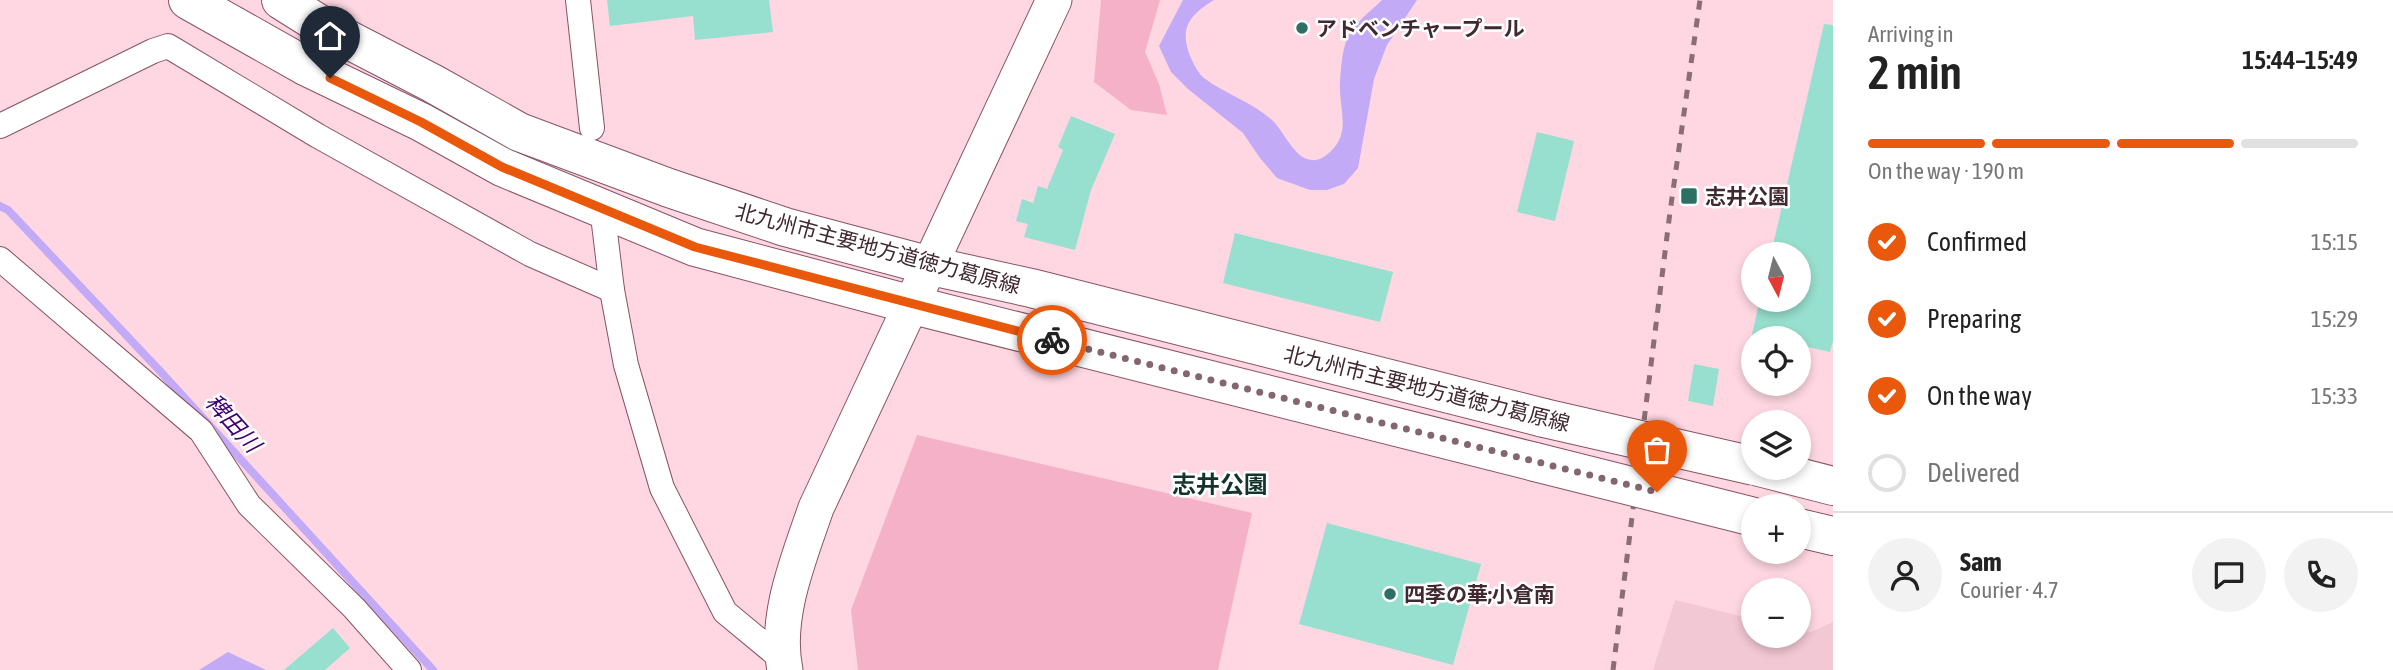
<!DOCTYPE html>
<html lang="en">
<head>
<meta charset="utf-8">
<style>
  :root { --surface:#fff; --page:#f2f2f2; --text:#222; --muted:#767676; --line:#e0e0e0; --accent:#ea580c }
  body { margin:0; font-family:"Asap Condensed","Noto Sans JP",sans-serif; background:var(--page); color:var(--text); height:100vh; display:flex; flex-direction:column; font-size:26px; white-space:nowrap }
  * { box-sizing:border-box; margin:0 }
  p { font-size:23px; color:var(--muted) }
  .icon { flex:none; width:38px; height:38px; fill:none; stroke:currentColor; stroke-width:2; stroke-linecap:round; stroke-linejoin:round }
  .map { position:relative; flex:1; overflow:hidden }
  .panel { display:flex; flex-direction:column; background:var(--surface); width:560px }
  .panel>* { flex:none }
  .needle { width:46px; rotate:173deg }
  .fabs { position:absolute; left:1741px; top:242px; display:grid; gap:14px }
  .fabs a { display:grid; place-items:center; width:70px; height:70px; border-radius:50%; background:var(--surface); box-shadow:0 4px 10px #0003; font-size:35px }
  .pin { position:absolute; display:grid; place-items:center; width:60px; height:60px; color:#fff; margin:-72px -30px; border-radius:50% 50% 50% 0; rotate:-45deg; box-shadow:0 0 7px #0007 }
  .pin .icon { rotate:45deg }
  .courier { position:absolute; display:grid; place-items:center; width:70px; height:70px; margin:-35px; border:5px solid #ea580c; border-radius:50%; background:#fff; color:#222; box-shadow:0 2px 9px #0007 }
  .head em { font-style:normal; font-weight:600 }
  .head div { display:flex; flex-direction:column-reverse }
  .head { display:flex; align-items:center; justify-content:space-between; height:119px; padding:0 35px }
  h1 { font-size:46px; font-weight:600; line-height:52px }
  .bar { display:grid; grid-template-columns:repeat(4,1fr); gap:10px 7px; align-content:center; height:84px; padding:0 35px }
  .bar i { height:9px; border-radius:5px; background:var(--line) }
  .bar .on { background:var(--accent) }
  .bar p { grid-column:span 4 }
  .line { display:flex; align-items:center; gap:18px; padding:0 35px; border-top:2px solid var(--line) }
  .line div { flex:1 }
  .round { display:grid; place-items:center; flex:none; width:74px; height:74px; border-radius:37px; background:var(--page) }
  ol { padding:0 35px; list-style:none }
  li { display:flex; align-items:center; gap:21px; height:77px }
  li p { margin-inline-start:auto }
  li .icon { padding:7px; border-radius:50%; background:var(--accent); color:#fff; stroke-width:4 }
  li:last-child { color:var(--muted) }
  li i { width:38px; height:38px; border:4px solid var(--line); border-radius:50% }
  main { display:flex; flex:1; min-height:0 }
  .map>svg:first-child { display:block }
</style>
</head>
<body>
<main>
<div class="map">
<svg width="1833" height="670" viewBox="0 0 1833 670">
  <rect width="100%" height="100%" fill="#fed7e2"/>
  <polygon fill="#f2c8d5" points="1675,600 1753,619 1754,635 1799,635 1799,630 1811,632 1833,622 1833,670 1653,670"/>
  <g fill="#f5b1c7">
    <polygon points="1101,0 1160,0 1145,52 1159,84 1167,115 1131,110 1094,82"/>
    <polygon points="917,435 1252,513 1218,670 858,670 851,610"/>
  </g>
  <g fill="#c2aaf7">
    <path d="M 1183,0 L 1214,0 C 1190,15 1179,27 1190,56 C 1194,64 1197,72 1204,78 C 1225,94 1252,102 1272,120 C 1284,131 1294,159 1312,160 C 1319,161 1326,156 1331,151 C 1352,131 1338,107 1340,81 C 1341,69 1342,51 1347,39 C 1353,24 1371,11 1382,0 L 1417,0 L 1387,45 L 1374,79 L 1358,168 L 1344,184 L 1327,190 L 1310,190 L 1277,178 L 1260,158 L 1243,133 L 1188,89 L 1171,72 L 1159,46 Z"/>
    <polygon points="228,652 266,670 199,670"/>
  </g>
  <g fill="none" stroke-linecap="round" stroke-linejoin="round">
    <polyline stroke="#c2aaf7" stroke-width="8" points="0,206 8,210 160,371 433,670"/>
  </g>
  <g fill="#97dfce">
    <polygon points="607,0 769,0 773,32 695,40 693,16 610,26"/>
    <polygon points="1824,24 1833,25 1833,341 1830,352 1799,345 1799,338 1768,338 1752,334 1760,299 1799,299 1799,254 1771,254"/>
    <polygon points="1071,116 1115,134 1091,190 1075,250 1024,237 1028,224 1016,221 1022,199 1033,203 1038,186 1047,189 1063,150 1058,147"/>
    <polygon points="1537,132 1574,141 1555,221 1517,212"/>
    <polygon points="1235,233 1393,272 1380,322 1223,283"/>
    <polygon points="1694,364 1719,369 1713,406 1688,401"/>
    <polygon points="1327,523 1481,564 1453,665 1299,624"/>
    <polygon points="333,628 350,648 325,670 284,670"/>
  </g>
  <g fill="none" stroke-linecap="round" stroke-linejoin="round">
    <g stroke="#895365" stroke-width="26">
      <g id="street">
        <polyline points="578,0 592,128"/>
        <polyline points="0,126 153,51 168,46 318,136 530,254 612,290"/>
        <polyline points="604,224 612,290 626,365 662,488 725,612 783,660"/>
        <polyline points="0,259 201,431 249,505 354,608 409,670"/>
      </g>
    </g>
    <g stroke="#895365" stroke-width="37">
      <path id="secondary" d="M 785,670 C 774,617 799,558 816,508 L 1054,0"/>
    </g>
    <g stroke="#895365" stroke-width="40">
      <g id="primary">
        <polyline points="188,0 307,67 421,122 502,167 695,247 913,305 1535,462"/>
        <polyline points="281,0 324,27 432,83 519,132 669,188 785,227 931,266 1031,288 1544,418"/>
        <polyline points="1759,467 1833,486"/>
        <polyline points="1799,528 1833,536"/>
      </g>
    </g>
    <use href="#street" stroke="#fff" stroke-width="24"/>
    <use href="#secondary" stroke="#fff" stroke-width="35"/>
    <use href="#primary" stroke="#fff" stroke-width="38"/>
    <polyline stroke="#8a6d76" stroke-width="5" stroke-dasharray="9 9" stroke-linecap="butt" points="1613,670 1670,212 1700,0"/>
    <g stroke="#895365" stroke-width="40" stroke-linecap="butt">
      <g id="primary-bridge">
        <polyline points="1544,418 1754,466"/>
        <polyline points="1535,462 1754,517"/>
      </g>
    </g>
    <use href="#primary-bridge" stroke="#fff" stroke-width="38"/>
  </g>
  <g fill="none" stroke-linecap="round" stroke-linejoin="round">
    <polyline stroke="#83666f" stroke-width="7" stroke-dasharray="0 12.6" points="1052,340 1657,492"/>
    <polyline stroke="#ea580c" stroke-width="9" points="330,78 421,122 502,167 695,247 1052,340"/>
  </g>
  <g fill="#2c7063" stroke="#fff" stroke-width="2.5">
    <circle cx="1302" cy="28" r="7"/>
    <rect x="1680" y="187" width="18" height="18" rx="3.5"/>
    <circle cx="1390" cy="594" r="7"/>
  </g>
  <g text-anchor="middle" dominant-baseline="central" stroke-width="5" stroke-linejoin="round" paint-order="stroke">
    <g font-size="21" font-weight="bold" fill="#412931" stroke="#fff" text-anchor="start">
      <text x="1316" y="28">アドベンチャープール</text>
      <text x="1705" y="196">志井公園</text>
      <text x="1404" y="594">四季の華;小倉南</text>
    </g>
    <g font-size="21" fill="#412931" stroke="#fff">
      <text transform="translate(878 248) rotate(15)">北九州市主要地方道徳力葛原線</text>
      <text transform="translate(1427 388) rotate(14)">北九州市主要地方道徳力葛原線</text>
    </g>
    <g font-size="23" font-style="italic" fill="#3e0076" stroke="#fff">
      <text transform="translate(233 423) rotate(48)">稗田川</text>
    </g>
    <g font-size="24" font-weight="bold" fill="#13342d" stroke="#fff">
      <text x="1220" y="484">志井公園</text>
    </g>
  </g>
</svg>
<div class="fabs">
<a><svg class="needle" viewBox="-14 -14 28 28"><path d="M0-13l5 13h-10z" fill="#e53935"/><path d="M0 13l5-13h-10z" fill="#767676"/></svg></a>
<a><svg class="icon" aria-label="locate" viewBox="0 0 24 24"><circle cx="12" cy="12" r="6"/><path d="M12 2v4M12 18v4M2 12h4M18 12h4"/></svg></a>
<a><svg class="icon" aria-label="layers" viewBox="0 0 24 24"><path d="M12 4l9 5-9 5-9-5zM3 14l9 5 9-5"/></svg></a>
<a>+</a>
<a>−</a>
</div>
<div class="pin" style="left:1657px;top:492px;background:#ea580c"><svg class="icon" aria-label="bag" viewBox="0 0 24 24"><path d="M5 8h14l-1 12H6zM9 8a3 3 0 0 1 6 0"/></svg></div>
<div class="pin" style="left:330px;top:78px;background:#1f2937"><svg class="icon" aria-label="home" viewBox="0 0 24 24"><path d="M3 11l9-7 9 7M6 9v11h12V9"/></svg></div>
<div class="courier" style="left:1052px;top:340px"><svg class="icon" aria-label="bike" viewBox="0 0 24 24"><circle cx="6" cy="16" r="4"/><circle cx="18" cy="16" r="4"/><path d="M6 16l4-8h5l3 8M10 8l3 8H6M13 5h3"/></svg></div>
</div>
<section class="panel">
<div class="head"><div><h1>2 min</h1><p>Arriving in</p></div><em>15:44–15:49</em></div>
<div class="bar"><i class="on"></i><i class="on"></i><i class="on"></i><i></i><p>On the way · 190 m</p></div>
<ol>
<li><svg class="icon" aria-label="check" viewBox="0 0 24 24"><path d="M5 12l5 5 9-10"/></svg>Confirmed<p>15:15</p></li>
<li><svg class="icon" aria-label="check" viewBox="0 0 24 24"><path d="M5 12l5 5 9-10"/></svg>Preparing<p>15:29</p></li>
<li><svg class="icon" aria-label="check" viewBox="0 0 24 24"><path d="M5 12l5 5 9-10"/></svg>On the way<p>15:33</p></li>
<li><i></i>Delivered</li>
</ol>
<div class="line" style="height:126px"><a class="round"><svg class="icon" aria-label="person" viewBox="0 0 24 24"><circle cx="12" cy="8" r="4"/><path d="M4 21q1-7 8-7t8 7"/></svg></a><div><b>Sam</b><p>Courier · 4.7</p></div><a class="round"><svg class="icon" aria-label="chat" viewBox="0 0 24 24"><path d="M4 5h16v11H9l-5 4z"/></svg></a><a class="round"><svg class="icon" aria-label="phone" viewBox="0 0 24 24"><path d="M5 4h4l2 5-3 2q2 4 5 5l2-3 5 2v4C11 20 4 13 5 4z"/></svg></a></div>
</section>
</main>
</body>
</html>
